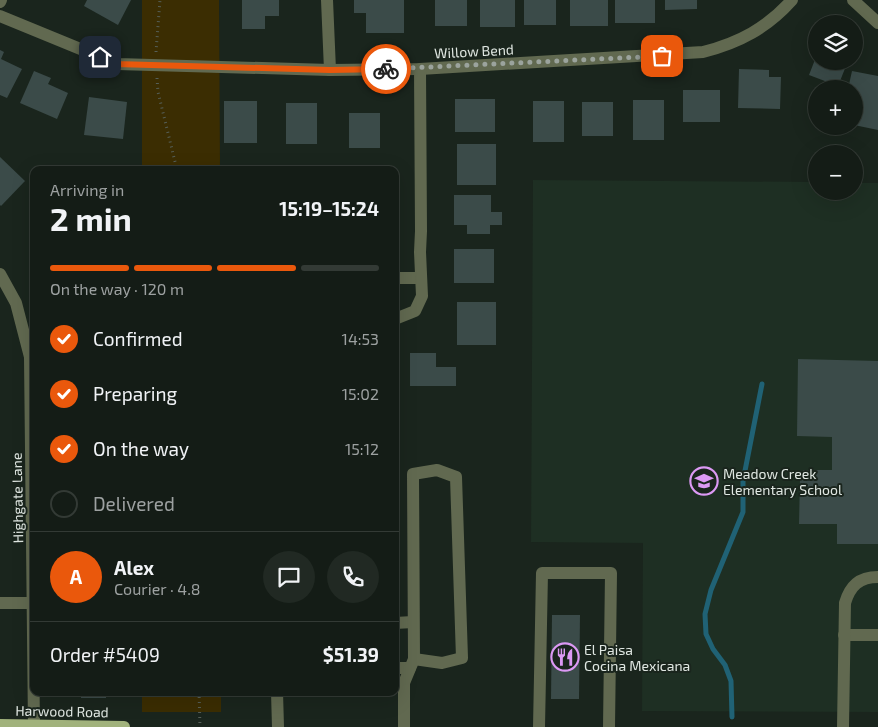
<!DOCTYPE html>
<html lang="en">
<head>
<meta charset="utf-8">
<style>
  :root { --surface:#141c16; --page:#212923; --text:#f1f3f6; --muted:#9da1a1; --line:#333a35; --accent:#ea580c }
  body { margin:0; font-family:"Exo 2",sans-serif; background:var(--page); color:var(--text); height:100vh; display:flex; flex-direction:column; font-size:19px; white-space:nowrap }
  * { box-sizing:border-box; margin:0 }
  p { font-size:16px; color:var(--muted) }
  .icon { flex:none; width:28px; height:28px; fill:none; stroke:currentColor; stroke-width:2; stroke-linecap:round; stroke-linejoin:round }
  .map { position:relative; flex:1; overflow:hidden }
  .details { position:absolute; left:30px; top:166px; width:369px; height:530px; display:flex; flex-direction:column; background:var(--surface); border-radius:10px; box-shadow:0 5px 20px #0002,0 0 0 1px var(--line) }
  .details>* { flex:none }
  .tools { position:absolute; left:808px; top:15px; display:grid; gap:10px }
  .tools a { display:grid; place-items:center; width:55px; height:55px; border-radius:50%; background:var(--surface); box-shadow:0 5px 20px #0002,0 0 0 1px var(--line); font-size:25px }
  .pin { position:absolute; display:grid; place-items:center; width:42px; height:42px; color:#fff; margin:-21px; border-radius:10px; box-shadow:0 2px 8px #0006 }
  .courier { position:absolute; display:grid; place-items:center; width:50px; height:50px; margin:-25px; border:4px solid #ea580c; border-radius:50%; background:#fff; color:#222; box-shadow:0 1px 6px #0007 }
  .headline em { font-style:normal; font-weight:700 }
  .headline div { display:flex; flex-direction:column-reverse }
  .headline { display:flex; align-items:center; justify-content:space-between; height:85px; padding:0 20px }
  h1 { font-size:32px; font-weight:700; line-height:38px }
  .bar { display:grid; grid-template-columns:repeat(4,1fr); gap:8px 5px; align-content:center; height:60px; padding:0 20px }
  .bar i { height:6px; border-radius:4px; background:var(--line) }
  .bar .selected { background:var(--accent) }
  .bar p { grid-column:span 4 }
  .line { display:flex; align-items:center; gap:12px; padding:0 20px; border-top:1px solid var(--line) }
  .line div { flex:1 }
  .round { display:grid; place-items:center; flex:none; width:52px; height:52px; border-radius:26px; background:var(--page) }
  ol { padding:0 20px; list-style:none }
  li { display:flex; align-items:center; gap:15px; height:55px }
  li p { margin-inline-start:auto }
  li .icon { padding:5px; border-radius:50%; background:var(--accent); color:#fff; stroke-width:4 }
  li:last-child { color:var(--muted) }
  li i { width:28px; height:28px; border:2px solid var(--line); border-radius:50% }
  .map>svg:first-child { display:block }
</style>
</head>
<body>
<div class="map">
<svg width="878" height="727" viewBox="0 0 878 727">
  <rect width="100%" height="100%" fill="#1a251d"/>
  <polygon fill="#1e2f23" points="533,180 816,182 816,191 854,191 854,183 878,183 878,712 642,711 643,543 531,542"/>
  <g fill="#3b2d02">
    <polygon points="142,0 219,0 220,170 142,170"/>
    <rect x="142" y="693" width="79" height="19"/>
  </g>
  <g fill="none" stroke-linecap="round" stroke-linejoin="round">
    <polyline stroke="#206275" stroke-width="5" points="732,717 731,681 725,665 713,649 706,634 705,614 711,590 743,512 743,481 762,384"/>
  </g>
  <g fill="#3b4b49">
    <polygon points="87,0 131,0 118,25 84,6"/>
    <polygon points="242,0 279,0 279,16 265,16 265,29 242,29"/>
    <polygon points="354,0 404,0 404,33 366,33 366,13 354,13"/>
    <rect x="435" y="0" width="32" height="26"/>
    <rect x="480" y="0" width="35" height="27"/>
    <rect x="524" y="0" width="32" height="25"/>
    <rect x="570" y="0" width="38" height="26"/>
    <rect x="615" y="0" width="40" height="23"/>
    <polygon points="665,0 697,0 697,9 665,10"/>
    <polygon points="0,50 4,52 1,59 22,69 7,98 0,95"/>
    <polygon points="816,57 816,61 848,61 838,86 809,75"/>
    <polygon points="739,69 769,70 769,77 781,77 780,109 738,108"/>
    <polygon points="34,71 51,78 48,84 68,93 57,119 20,103"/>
    <polygon points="852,71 878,76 878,130 854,125 854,89 848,89"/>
    <rect x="683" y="90" width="37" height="32"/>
    <polygon points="89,97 127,102 123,139 84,135"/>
    <rect x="455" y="99" width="40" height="33"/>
    <rect x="633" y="100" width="31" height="40"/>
    <rect x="224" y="101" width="33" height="42"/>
    <rect x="533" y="101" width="31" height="41"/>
    <rect x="582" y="102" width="31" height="34"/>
    <rect x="286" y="103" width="31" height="41"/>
    <rect x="349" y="113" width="31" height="35"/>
    <rect x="457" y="144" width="39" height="41"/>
    <polygon points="0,157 25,181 1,206 0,205"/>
    <polygon points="454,195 491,195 491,212 502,212 502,225 490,225 490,234 467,234 467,225 454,225"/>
    <rect x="454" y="249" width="40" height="34"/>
    <rect x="457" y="302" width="39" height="43"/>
    <polygon points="410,353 436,353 436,367 456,367 456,386 410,386"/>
    <polygon points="798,359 878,361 878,544 837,544 837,524 799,524 800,479 803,479 803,470 832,470 832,437 797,436"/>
    <rect x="395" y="498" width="5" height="28"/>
    <polygon points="552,615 580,615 579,699 551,699"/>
    <rect x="81" y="692" width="25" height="6"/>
  </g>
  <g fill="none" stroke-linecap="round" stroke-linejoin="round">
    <g stroke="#565f58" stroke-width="3" stroke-dasharray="1 4" stroke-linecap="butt">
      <polyline points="156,52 160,0"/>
      <polyline points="157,78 158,92 177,170"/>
      <polyline points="199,692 200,727"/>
    </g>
    <g stroke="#616950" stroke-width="12">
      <polyline points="327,0 330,70"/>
      <polyline points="853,0 878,23"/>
      <polyline points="0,2 1,0"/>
      <path d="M 0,16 L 117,64 L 330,70 L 420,69 L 703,52 C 739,43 767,28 792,0"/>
      <polyline points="0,274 16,303 30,357 34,727"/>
      <polyline points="395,278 420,278"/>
      <polyline points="395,319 415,311 422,296 420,252 421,231 420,69"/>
      <polyline points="0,603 33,603"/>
      <polyline points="395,623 413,622"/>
      <polyline points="844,635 878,635"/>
      <polyline points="395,668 410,668"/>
      <polyline points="277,692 278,727"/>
      <polyline points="404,727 404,683 414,659 442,663 462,658 456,477 437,470 413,474 414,659"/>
      <polyline points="539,727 542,573 611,573 609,727"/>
      <path d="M 843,727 L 845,603 C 850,586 859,577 878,577"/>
    </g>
    <polyline stroke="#a1b27c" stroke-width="12" points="0,725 124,727"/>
  </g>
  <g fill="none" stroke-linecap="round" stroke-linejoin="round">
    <polyline stroke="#9ba39d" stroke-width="5" stroke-dasharray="0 9" points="386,69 662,56"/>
    <polyline stroke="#ea580c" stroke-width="6" points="100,57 116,64 330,70 386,69"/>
  </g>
  <defs>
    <g id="school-ring" transform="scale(1.4375)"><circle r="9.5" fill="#1a251d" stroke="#dc99f4" stroke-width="1.5"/><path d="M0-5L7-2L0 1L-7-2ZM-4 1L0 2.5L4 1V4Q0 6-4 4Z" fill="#dc99f4"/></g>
    <g id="restaurant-ring" transform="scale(1.4375)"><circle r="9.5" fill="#1a251d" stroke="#dc99f4" stroke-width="1.5"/><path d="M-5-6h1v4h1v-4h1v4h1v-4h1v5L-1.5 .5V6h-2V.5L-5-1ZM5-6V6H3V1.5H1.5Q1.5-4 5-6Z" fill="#dc99f4"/></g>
  </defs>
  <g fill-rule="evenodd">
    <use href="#school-ring" x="704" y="481"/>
    <use href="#restaurant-ring" x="565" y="657"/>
  </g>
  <g text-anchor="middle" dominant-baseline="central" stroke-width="4" stroke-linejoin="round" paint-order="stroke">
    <g font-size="14" fill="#e0e7e2" stroke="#1a251d">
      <text transform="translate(474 51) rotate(-3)">Willow Bend</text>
      <text transform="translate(17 498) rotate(-91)">Highgate Lane</text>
      <text transform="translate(62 711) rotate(1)">Harwood Road</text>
    </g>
    <g font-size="14" fill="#e0e7e2" stroke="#1a251d" text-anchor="start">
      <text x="723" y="473">Meadow Creek<tspan x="723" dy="16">Elementary School</tspan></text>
      <text x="584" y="649">El Paisa<tspan x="584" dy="16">Cocina Mexicana</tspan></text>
    </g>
  </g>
</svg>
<div class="tools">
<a><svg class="icon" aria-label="layers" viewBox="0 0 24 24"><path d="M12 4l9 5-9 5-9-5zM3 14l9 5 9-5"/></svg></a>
<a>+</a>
<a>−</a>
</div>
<div class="pin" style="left:662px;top:56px;background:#ea580c"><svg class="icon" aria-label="bag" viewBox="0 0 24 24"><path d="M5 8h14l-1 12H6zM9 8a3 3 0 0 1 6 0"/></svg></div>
<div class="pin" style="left:100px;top:57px;background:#1f2937"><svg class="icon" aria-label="home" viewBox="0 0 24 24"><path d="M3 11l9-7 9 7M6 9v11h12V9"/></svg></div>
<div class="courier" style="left:386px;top:69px"><svg class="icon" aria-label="bike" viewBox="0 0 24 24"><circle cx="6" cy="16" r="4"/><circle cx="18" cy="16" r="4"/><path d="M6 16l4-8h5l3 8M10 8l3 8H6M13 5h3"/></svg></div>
<section class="details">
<div class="headline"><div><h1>2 min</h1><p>Arriving in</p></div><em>15:19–15:24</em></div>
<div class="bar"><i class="selected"></i><i class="selected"></i><i class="selected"></i><i></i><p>On the way · 120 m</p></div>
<ol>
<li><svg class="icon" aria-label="check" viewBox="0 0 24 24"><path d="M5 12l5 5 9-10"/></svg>Confirmed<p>14:53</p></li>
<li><svg class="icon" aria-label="check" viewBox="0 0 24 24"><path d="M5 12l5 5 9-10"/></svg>Preparing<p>15:02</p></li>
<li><svg class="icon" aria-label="check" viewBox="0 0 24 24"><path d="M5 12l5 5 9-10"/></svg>On the way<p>15:12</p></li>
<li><i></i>Delivered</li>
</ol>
<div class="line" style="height:90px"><b class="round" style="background:var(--accent);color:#fff">A</b><div><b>Alex</b><p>Courier · 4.8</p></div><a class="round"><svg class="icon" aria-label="chat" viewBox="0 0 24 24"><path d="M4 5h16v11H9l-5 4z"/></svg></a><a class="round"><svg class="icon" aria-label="phone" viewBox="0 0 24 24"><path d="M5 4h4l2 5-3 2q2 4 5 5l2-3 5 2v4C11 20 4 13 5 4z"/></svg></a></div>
<div class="line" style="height:65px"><div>Order #5409</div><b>$51.39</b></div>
</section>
</div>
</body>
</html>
